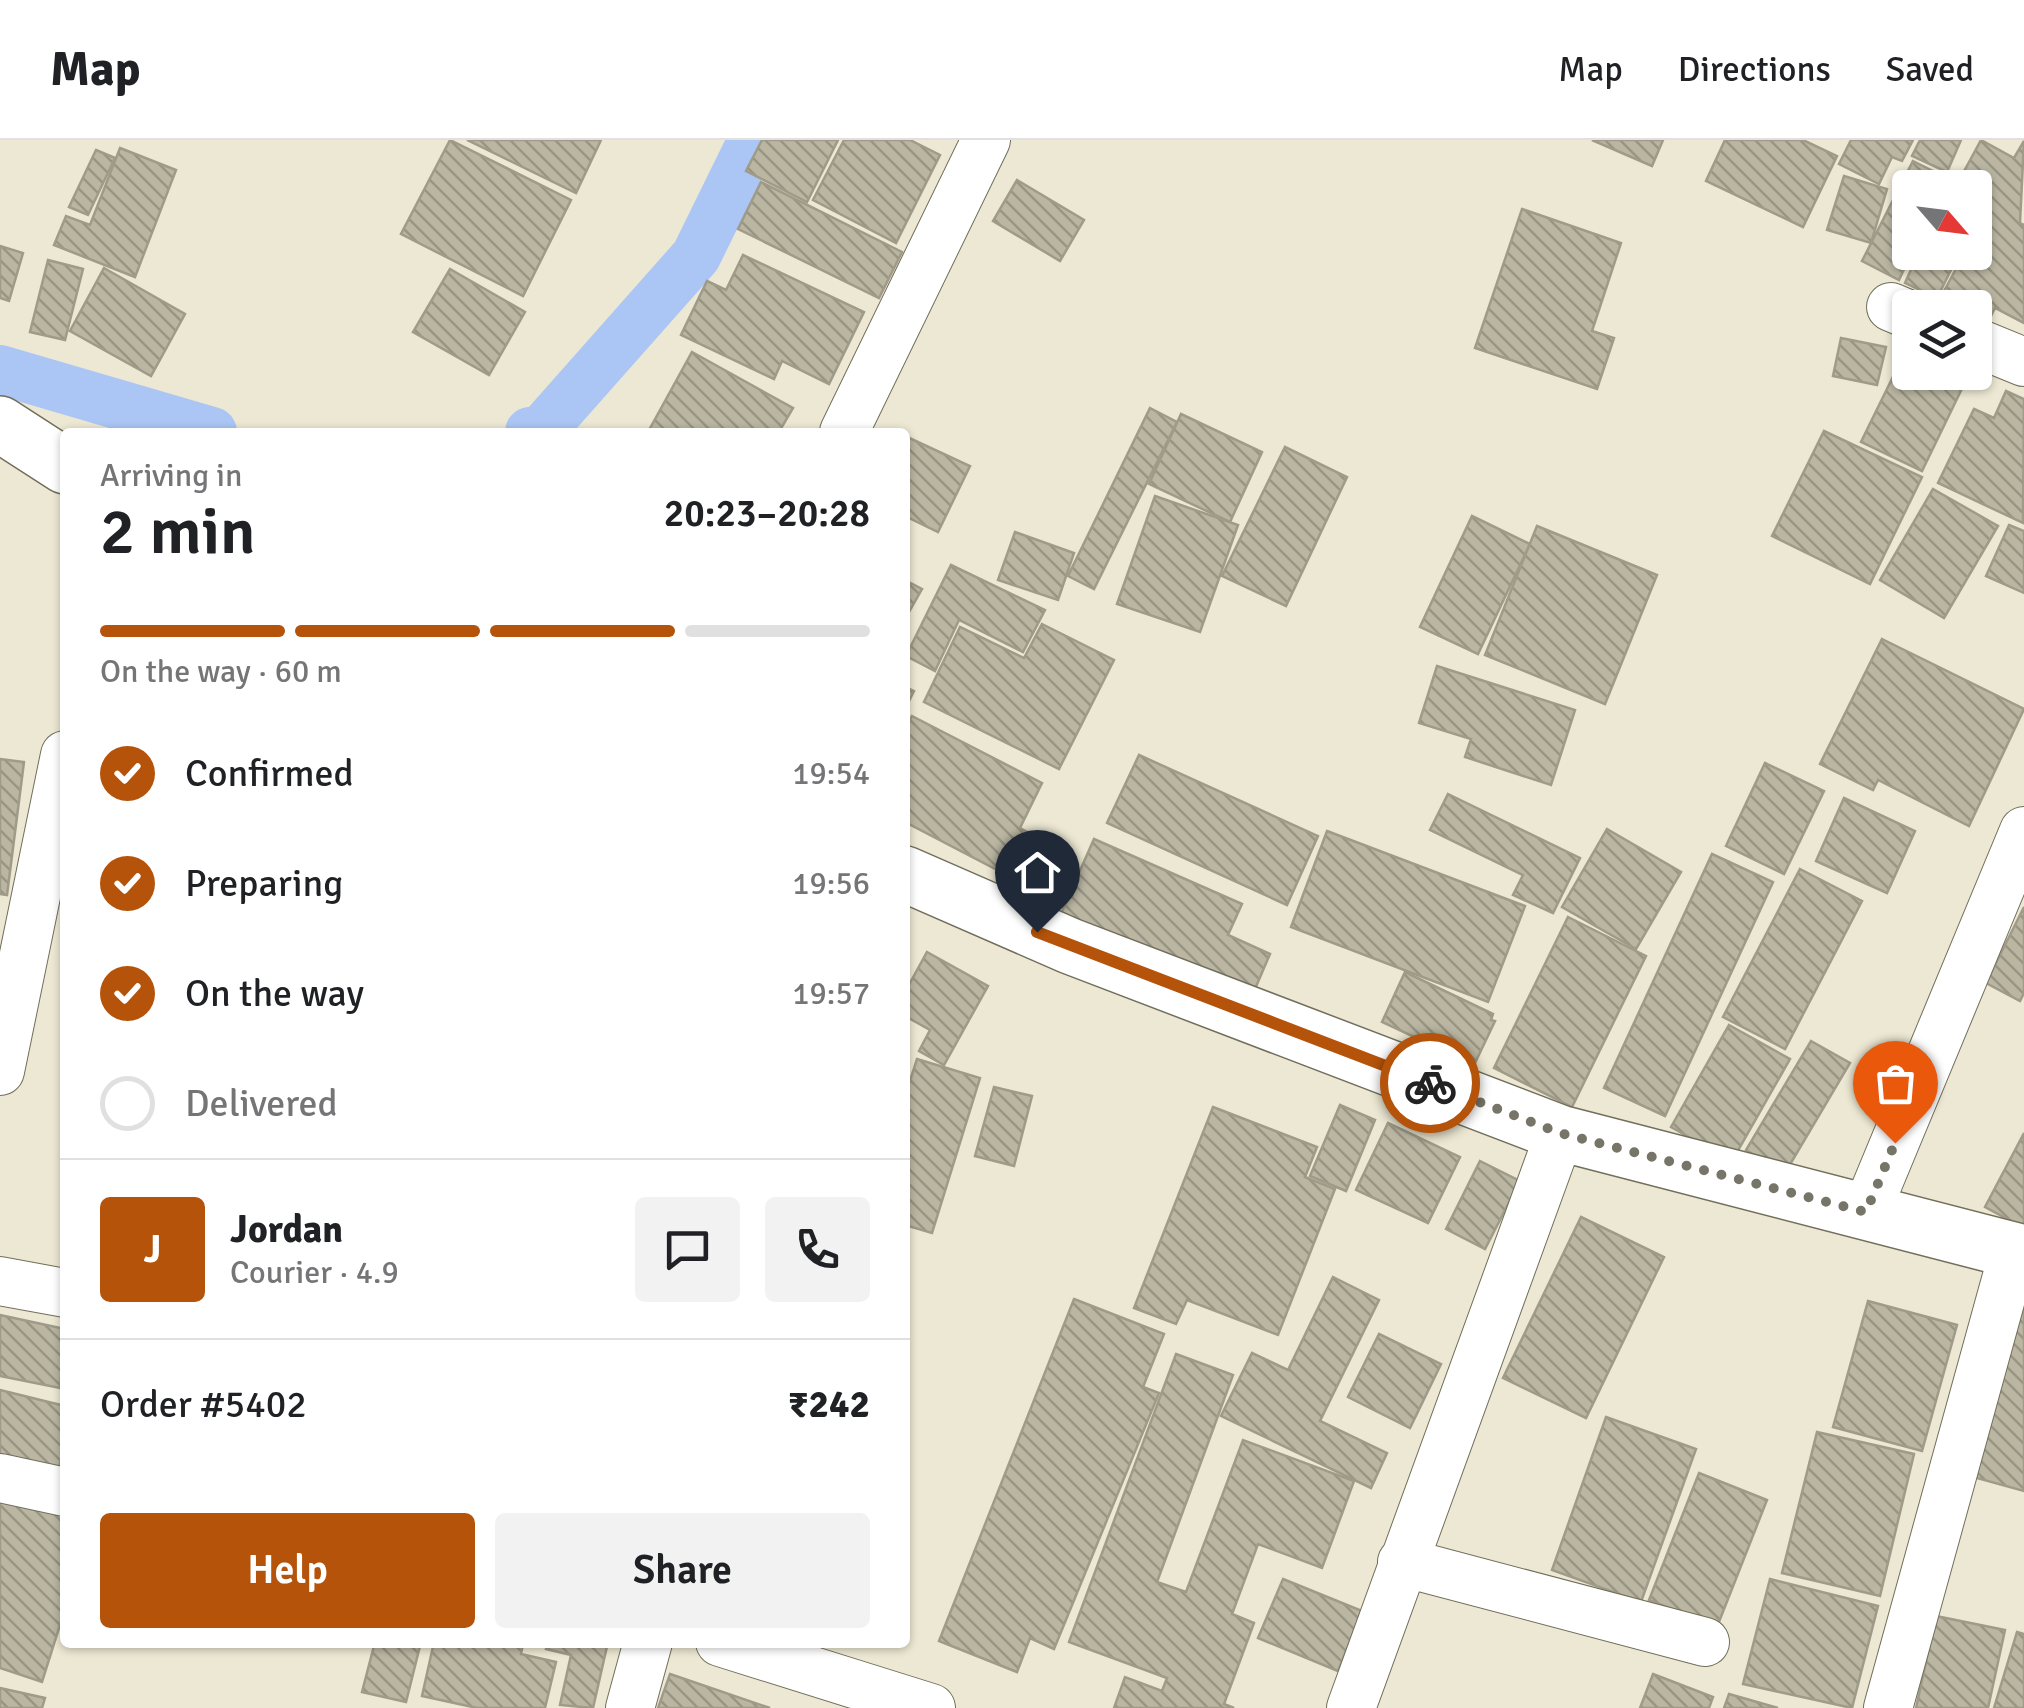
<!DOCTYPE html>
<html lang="en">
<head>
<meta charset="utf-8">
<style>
  :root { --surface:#fff; --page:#f2f2f2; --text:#202124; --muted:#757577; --line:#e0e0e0; --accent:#b45309 }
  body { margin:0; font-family:Signika,sans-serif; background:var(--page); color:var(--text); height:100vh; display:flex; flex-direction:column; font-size:38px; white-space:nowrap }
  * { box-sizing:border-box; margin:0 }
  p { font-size:32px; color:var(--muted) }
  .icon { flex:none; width:55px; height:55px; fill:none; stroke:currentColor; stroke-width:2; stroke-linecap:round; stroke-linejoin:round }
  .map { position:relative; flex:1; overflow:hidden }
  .sheet { position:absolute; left:60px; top:288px; width:850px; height:1220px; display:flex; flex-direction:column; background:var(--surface); border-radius:10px; box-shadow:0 2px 8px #0004 }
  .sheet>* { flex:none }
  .needle { width:65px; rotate:118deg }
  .controls { position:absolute; left:1892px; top:30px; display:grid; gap:20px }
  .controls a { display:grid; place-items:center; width:100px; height:100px; border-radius:10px; background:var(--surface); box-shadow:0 2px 8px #0004; font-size:50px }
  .pin { position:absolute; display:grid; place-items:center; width:85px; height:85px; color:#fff; margin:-102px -42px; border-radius:50% 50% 50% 0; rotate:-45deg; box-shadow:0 0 10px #0007 }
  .pin .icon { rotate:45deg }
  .courier { position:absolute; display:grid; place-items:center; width:100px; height:100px; margin:-50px; border:8px solid #b45309; border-radius:50%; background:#fff; color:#222; box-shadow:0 2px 12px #0007 }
  .overview em { font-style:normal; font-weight:600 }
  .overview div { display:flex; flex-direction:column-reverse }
  .overview { display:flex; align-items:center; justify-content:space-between; height:170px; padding:0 40px }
  h1 { font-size:65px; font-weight:600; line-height:75px }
  .bar { display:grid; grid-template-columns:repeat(4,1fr); gap:15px 10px; align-content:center; height:120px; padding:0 40px }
  .bar i { height:12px; border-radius:8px; background:var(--line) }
  .bar .active { background:var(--accent) }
  .bar p { grid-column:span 4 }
  .line { display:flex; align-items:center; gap:25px; padding:0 40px; border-top:2px solid var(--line) }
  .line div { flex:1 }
  .round { display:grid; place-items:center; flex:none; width:105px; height:105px; border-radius:10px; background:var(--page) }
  ol { padding:0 40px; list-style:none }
  li { display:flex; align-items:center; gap:30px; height:110px }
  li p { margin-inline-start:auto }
  li .icon { padding:10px; border-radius:50%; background:var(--accent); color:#fff; stroke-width:4 }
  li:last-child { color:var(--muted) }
  li i { width:55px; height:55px; border:5px solid var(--line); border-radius:50% }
  .primary-button { display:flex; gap:20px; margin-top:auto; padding:20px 40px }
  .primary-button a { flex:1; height:115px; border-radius:10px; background:var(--accent); color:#fff; font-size:40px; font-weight:600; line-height:115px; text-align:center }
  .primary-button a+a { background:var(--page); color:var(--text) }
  header { display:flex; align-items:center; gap:60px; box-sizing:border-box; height:140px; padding:0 50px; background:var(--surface); border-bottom:2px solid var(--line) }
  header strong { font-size:48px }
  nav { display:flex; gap:55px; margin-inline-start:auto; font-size:35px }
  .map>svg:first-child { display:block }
</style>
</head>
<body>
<header>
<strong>Map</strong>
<nav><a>Map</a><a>Directions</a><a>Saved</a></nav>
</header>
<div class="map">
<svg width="2024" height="1568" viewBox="0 0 2024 1568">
  <defs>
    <pattern id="building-back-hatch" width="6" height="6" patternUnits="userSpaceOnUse" patternTransform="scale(2.5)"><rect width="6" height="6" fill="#bab6a2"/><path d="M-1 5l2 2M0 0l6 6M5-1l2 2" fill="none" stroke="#989584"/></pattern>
  </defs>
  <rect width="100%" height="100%" fill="#ece8d3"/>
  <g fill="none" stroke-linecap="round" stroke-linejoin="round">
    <g stroke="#abc6f5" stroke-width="50">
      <polyline points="0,230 212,292"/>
      <polyline points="530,292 541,291 696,116 753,0"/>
    </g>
  </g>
  <g fill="url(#building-back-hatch)" stroke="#9f9b88" stroke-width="2.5">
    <polygon points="450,0 571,60 523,156 401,94"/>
    <polygon points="467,0 601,0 576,53"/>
    <polygon points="762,0 838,0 807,62 746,31"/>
    <polygon points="844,0 910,0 940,15 896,103 813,60"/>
    <polygon points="1592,0 1663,0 1652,26"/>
    <polygon points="1725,0 1803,0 1837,16 1803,87 1706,41"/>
    <polygon points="1851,0 1913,0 1902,21 1892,17 1879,44 1839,24"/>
    <polygon points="1920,0 1961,0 1947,32 1912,16"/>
    <polygon points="1981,0 2014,18 2024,1 2020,83 2024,85 2024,183 1995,168 1983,192 1975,187 1975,168 1936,166 1965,112 1975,112 1975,48 1955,48"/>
    <polygon points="120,8 176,30 135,137 54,105 66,76 90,85"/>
    <polygon points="96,10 115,18 88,75 69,67"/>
    <polygon points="1913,21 1949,39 1945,48 1910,48 1912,112 1899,140 1862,121"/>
    <polygon points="1844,36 1887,49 1871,103 1827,90"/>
    <polygon points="1017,40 1084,80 1060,121 993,81"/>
    <polygon points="761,42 902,112 879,158 738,89"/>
    <polygon points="1522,69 1621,103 1592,191 1614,198 1597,249 1475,208"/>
    <polygon points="0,106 23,113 9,161 0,158"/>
    <polygon points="1919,112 1960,112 1937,158 1905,143"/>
    <polygon points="743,115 864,172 829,244 782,221 774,239 681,195 707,141 726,150"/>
    <polygon points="48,120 83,129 65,200 30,192"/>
    <polygon points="104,128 185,174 151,236 70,191"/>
    <polygon points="450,129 525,172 489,235 413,192"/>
    <polygon points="1841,198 1886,207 1877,245 1833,236"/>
    <polygon points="1910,202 1910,232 1970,232 1922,331 1861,302"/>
    <polygon points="692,212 793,268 779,292 648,292"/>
    <polygon points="2006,251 2024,259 2023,383 1938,343 1974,269 1994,278"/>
    <polygon points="1150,268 1177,282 1094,449 1068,436"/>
    <polygon points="1181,274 1262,312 1230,382 1149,344"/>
    <polygon points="1824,291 1922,337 1870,444 1772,396"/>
    <polygon points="905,296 970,326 938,392 905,376"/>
    <polygon points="1285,307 1347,337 1286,466 1222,436"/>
    <polygon points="1933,349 1998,386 1944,478 1880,440"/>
    <polygon points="1155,356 1238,385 1200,492 1117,464"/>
    <polygon points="1472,376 1530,404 1478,514 1420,487"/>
    <polygon points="2009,385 2024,391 2024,453 1986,436"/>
    <polygon points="1537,386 1657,435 1605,564 1485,515"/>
    <polygon points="1015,392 1074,413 1058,460 998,440"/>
    <polygon points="951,425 1045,470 1023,512 959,480 935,531 906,516"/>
    <polygon points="905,440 922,449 905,479"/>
    <polygon points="1042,484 1114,520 1059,629 924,562 960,487 1024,518"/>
    <polygon points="1882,499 2024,569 1969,686 1878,640 1873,650 1820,624"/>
    <polygon points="1437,526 1575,570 1551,645 1465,617 1471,599 1419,583"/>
    <polygon points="905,547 914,551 905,569"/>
    <polygon points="912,576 1042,643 1020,688 1042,700 1020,742 905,682 905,590"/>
    <polygon points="1139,615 1318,696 1287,765 1107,683"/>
    <polygon points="0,619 24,622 7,755 0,754"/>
    <polygon points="1765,623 1824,651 1784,734 1726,706"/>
    <polygon points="1448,654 1580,718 1553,773 1513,755 1523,735 1430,690"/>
    <polygon points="1844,658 1915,691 1887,753 1816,721"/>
    <polygon points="1607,689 1681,732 1636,809 1562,767"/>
    <polygon points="1327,691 1525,766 1488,862 1291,787"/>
    <polygon points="1094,699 1242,764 1228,795 1270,814 1249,863 1059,778"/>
    <polygon points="1712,714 1773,742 1665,976 1604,948"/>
    <polygon points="1800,729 1862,761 1785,909 1723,877"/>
    <polygon points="2024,767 2024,853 2020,861 1986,843"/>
    <polygon points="1568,777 1646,816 1572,967 1494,928"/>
    <polygon points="927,812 988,846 944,925 919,911 930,890 905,876 905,852"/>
    <polygon points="1405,832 1493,874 1491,880 1495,881 1474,925 1382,882"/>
    <polygon points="1729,885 1790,919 1732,1021 1671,987"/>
    <polygon points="1811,901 1850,923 1785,1033 1746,1010"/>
    <polygon points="917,919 980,938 932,1093 905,1085 905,956"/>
    <polygon points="994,947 1032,956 1014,1026 975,1016"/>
    <polygon points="1340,965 1375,980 1346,1051 1310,1036"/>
    <polygon points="1213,967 1317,1007 1305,1037 1335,1049 1278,1195 1187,1160 1176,1184 1134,1168"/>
    <polygon points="1388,983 1460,1017 1428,1083 1356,1050"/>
    <polygon points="2024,993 2024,1088 1985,1067"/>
    <polygon points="1480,1021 1520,1041 1485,1109 1446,1089"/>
    <polygon points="1581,1077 1664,1117 1586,1278 1503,1238"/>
    <polygon points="1333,1137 1379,1160 1320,1281 1387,1313 1371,1348 1221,1276 1252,1213 1288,1230"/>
    <polygon points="1074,1159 1164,1194 1143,1247 1159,1253 1054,1509 1030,1498 1017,1532 939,1501"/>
    <polygon points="2024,1160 2024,1351 1973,1337"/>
    <polygon points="1868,1161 1957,1185 1922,1311 1833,1287"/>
    <polygon points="0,1175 65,1189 60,1248 0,1236"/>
    <polygon points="1379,1194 1441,1224 1410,1288 1348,1257"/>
    <polygon points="1176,1214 1233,1235 1157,1442 1186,1452 1243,1300 1354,1341 1322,1428 1258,1404 1232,1474 1254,1483 1224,1564 1234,1568 1114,1568 1125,1537 1162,1551 1167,1538 1069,1502"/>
    <polygon points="0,1250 65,1266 65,1303 56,1339 0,1325"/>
    <polygon points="1606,1277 1696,1309 1641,1462 1552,1430"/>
    <polygon points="1817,1292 1914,1314 1880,1456 1782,1433"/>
    <polygon points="1699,1333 1767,1360 1717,1487 1649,1460"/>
    <polygon points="0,1344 65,1364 65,1469 42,1542 0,1528"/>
    <polygon points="1283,1439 1362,1471 1338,1531 1258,1498"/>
    <polygon points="1770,1439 1878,1466 1852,1568 1743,1544"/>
    <polygon points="1936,1476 2005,1490 1988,1568 1916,1568"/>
    <polygon points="2017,1492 2024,1494 2024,1568 1994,1568"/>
    <polygon points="375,1502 421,1502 406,1562 362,1552"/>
    <polygon points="434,1502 517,1502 523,1504 521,1514 556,1522 545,1568 477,1568 422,1556"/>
    <polygon points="548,1502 608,1502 593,1568 560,1565 571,1515 546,1509"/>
    <polygon points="670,1534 770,1568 658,1568"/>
    <polygon points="1653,1534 1713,1557 1709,1568 1640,1568"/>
    <polygon points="0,1548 45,1558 42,1568 0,1568"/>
    <polygon points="1729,1554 1778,1568 1724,1568"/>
  </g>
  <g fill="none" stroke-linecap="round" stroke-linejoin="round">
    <g stroke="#716e5b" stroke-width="50">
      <g id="street">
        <polyline points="1891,167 1910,175"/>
        <polyline points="1975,202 2024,222"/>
        <polyline points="844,292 986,0"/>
        <polyline points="0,931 65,615"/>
        <polyline points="1866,1072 2024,691"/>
        <polyline points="0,1141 65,1153"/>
        <polyline points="0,1338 65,1352"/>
        <polyline points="1402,1422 1705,1502"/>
        <polyline points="720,1502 931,1568"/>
        <polyline points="630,1568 648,1502"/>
        <polyline points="1351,1568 1560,993"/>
        <polyline points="1888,1568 2014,1111"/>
      </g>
    </g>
    <g stroke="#716e5b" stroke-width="58">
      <g id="secondary">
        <polyline points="0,284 65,326"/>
        <polyline points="905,734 1070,806 1560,993 2024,1113"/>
      </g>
    </g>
    <use href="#street" stroke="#fff" stroke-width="48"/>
    <use href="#secondary" stroke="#fff" stroke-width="55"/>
  </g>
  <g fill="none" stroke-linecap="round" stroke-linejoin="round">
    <polyline stroke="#777568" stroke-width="10" stroke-dasharray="0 18" points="1430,943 1560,993 1866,1072 1895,1003"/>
    <polyline stroke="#b45309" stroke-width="12" points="1037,792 1430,943"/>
  </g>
</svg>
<div class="controls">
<a><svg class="needle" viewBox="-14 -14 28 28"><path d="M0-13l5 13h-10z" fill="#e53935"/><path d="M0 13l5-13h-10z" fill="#757577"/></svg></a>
<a><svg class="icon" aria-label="layers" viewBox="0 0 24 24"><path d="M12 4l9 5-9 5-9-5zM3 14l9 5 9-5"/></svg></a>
</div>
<div class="pin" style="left:1895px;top:1003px;background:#ea580c"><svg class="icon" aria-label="bag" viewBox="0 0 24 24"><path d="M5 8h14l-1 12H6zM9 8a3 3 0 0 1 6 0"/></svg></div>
<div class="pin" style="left:1037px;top:792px;background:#1f2937"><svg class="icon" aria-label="home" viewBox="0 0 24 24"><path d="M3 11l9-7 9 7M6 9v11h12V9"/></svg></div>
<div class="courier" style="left:1430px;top:943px"><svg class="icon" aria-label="bike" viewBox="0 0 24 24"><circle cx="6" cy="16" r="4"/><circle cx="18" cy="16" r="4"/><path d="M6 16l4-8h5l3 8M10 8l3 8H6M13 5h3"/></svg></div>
<section class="sheet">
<div class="overview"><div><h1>2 min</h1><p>Arriving in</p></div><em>20:23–20:28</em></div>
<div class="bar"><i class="active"></i><i class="active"></i><i class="active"></i><i></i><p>On the way · 60 m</p></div>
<ol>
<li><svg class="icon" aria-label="check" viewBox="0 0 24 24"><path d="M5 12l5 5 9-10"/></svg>Confirmed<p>19:54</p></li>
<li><svg class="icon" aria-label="check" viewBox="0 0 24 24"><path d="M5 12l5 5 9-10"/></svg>Preparing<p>19:56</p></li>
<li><svg class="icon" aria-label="check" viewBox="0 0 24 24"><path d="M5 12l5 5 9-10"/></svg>On the way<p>19:57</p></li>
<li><i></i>Delivered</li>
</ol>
<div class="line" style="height:180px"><b class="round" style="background:var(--accent);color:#fff">J</b><div><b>Jordan</b><p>Courier · 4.9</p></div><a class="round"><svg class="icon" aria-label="chat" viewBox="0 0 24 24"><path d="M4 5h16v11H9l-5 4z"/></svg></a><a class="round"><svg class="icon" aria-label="phone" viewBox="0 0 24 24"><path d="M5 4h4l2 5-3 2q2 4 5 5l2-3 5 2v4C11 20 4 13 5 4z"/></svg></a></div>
<div class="line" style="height:130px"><div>Order #5402</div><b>₹242</b></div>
<div class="primary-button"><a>Help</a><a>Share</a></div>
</section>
</div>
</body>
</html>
